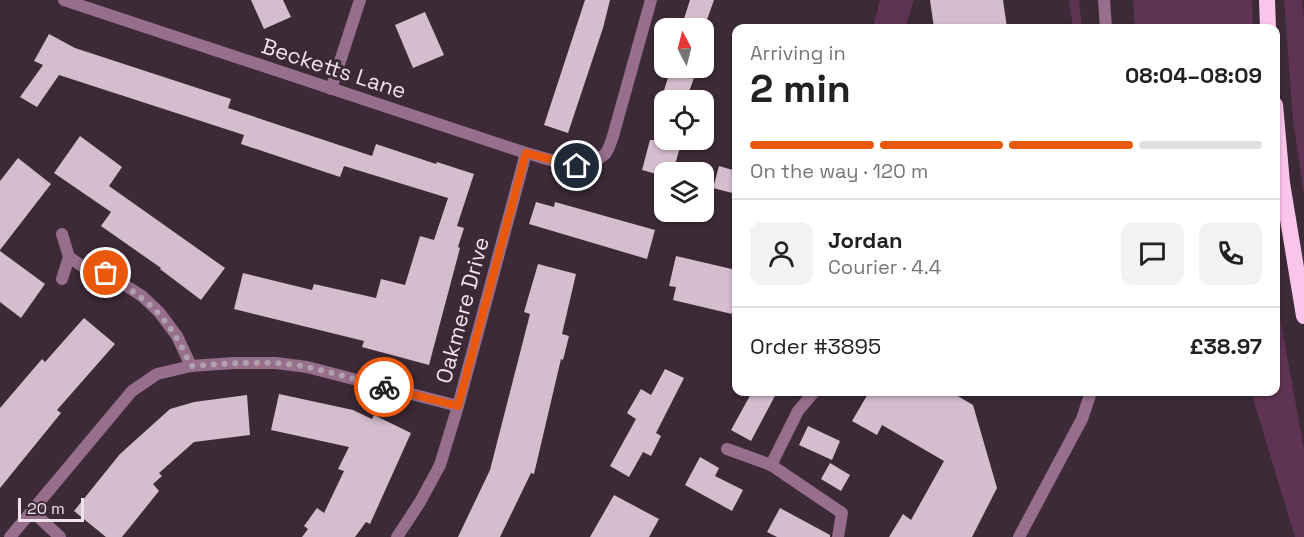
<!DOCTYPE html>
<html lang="en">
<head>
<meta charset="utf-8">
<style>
  :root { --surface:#fff; --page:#f2f2f2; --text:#222; --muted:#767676; --line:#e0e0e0; --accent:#ea580c }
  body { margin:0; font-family:"Space Grotesk",sans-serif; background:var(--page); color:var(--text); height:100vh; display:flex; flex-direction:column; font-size:22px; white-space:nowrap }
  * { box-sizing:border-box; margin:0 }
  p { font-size:20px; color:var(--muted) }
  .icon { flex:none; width:33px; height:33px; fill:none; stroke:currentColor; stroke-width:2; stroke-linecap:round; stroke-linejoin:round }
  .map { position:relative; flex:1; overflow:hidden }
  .side { position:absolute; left:732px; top:24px; width:548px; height:372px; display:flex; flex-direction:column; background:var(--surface); border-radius:12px; box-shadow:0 2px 4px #0004 }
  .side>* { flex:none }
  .needle { width:39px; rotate:353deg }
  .tools { position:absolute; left:654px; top:18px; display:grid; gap:12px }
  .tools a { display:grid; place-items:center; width:60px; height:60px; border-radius:12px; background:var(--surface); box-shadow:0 2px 4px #0004; font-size:30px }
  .scale { position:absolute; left:18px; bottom:15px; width:66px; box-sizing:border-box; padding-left:6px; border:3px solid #efe3eb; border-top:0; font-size:16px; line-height:21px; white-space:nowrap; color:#efe3eb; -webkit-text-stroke:4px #3c2a37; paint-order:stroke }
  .pin { position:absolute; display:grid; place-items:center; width:51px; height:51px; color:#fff; margin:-26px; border:3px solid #fff; border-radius:50%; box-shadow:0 2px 6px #0007 }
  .courier { position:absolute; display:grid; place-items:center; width:60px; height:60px; margin:-30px; border:4px solid #ea580c; border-radius:50%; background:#fff; color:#222; box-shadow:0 2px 8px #0007 }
  .headline em { font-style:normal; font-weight:700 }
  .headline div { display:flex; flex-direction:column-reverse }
  .headline { display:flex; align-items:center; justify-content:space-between; height:102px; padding:0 18px }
  h1 { font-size:39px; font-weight:700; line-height:45px }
  .bar { display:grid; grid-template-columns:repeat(4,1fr); gap:9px 6px; align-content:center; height:72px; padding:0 18px }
  .bar i { height:8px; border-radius:4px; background:var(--line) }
  .bar .current { background:var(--accent) }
  .bar p { grid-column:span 4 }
  .line { display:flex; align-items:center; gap:15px; padding:0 18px; border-top:2px solid var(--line) }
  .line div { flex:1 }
  .round { display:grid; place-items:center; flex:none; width:63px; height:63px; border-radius:12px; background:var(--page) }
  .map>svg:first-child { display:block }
</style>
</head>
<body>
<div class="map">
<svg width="1304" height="537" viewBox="0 0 1304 537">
  <rect width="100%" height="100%" fill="#3c2a37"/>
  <g fill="#5f3354">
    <polygon points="880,0 914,0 905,28 873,28"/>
    <polygon points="1069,0 1079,0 1082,28 1073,28"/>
    <polygon points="1133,0 1252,0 1253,28 1135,28"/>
    <polygon points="1284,0 1302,0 1304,18 1304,195 1293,119"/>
    <polygon points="1275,289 1304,450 1304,537 1295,537 1251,392 1275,392"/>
  </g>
  <g fill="#d4bdcd">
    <polygon points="251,0 283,0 291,17 264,29"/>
    <polygon points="585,0 610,0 603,28 568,133 544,125"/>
    <polygon points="690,0 714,0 704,28 681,28"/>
    <polygon points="930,0 1003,0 1007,28 934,28"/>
    <polygon points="425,12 444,55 413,68 395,25"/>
    <polygon points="49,34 75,48 231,99 228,108 372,156 376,144 436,164 437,162 474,174 457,226 464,228 458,247 460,248 429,365 362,347 364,341 234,309 243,273 312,290 314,284 376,298 381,279 405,285 420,236 434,240 448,198 344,166 340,177 241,144 244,135 59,75 37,107 20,97 43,65 34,61"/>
    <polygon points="671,68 695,75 686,100 661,100"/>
    <polygon points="80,136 122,167 109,186 225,268 201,300 160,269 161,268 101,226 111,212 54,173"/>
    <polygon points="650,140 682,140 673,172 664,172 664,176 642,170"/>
    <polygon points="18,158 51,184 0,250 0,181"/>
    <polygon points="719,166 736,171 736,194 713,188"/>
    <polygon points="536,202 554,207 555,202 655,230 647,259 529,224"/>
    <polygon points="0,251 45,284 21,318 0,302"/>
    <polygon points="676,256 736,270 736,295 732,314 673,300 676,287 669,286"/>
    <polygon points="538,264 576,274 562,334 569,336 563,360 561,359 534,474 531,473 500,537 458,537 490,470 530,314 524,312"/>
    <polygon points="84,318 115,344 57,410 61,413 0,488 0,408 42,359 45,362"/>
    <polygon points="665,369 684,378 656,433 661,436 651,456 643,452 629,477 610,466 636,419 627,413 641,389 651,395"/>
    <polygon points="752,392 777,392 751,441 731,430"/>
    <polygon points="869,392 951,392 973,405 997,488 972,537 889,537 903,514 911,520 944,461 882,425 877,435 852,421"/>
    <polygon points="279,394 353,410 372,419 374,415 411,433 370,524 366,522 355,537 302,537 308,529 304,526 317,508 324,513 344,471 338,469 349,447 271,430"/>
    <polygon points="247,395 250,435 194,442 159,473 162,476 153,484 159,491 122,537 106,537 74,511 120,454 170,409 194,402"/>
    <polygon points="808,426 840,441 832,460 799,445"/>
    <polygon points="700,457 719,468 715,476 743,490 732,511 685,485"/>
    <polygon points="830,463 850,475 841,491 821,479"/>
    <polygon points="614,495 659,519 649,537 590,537"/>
    <polygon points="780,508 830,535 830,537 777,537 767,532"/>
  </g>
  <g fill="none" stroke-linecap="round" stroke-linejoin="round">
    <g stroke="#976e8c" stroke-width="12">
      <path d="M 64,0 L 526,153 C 551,159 583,175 605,154 C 609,150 611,142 613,136 L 651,0"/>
      <polyline points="331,89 360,0"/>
      <polyline points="62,234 69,257 82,266 106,273 142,296 159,312 177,336 191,366"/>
      <polyline points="62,279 69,257"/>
      <polyline points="814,392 798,411 771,465 842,513 838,537"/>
      <polyline points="727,449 771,465"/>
      <polyline points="32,511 60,537"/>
      <polyline points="10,537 132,391 157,374 191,366 234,363 276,363 307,367 458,406"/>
      <polyline points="397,537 420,502 440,465 458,406 526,153"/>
    </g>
    <g stroke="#976e8c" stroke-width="12">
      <polyline points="1104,0 1106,28"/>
      <polyline points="1019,537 1082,419 1091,392"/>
    </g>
    <g stroke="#fac5eb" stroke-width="16">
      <polyline points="1267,0 1268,28"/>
      <polyline points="1275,105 1282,183 1304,316"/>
    </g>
  </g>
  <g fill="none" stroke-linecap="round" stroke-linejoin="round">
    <path stroke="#b0a2ac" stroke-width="6" stroke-dasharray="0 10.8" d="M 106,273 C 152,304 167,314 191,366 C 219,364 246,362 275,363 C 312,365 348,378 384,387"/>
    <polyline stroke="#ea580c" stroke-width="8" points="384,387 458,406 526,153 577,166"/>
  </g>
  <g text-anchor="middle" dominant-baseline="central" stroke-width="6" stroke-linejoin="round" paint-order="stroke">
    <g font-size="22" fill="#efe3eb" stroke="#3c2a37">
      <text transform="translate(334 68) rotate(18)">Becketts Lane</text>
      <text transform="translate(462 310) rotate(-75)">Oakmere Drive</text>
    </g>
  </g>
</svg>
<div class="tools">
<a><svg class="needle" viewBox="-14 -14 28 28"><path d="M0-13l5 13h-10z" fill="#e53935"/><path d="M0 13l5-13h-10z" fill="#767676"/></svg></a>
<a><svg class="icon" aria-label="locate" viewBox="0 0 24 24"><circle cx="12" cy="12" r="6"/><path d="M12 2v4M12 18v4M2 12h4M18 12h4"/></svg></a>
<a><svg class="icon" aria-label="layers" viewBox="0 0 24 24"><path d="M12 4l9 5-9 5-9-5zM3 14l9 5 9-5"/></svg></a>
</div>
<div class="scale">20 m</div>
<div class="pin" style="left:106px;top:273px;background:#ea580c"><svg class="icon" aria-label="bag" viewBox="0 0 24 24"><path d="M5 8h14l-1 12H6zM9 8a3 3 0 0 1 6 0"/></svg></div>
<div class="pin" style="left:577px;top:166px;background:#1f2937"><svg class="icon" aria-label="home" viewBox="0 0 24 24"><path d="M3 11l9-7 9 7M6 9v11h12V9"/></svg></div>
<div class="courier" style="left:384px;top:387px"><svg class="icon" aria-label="bike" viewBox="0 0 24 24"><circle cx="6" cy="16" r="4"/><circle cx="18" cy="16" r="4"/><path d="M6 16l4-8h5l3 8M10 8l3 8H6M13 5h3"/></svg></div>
<section class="side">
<div class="headline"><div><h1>2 min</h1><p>Arriving in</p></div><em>08:04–08:09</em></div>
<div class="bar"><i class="current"></i><i class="current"></i><i class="current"></i><i></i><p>On the way · 120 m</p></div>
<div class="line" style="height:108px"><a class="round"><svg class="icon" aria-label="person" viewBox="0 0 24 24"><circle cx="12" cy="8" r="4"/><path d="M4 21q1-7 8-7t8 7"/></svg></a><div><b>Jordan</b><p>Courier · 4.4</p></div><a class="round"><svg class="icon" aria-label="chat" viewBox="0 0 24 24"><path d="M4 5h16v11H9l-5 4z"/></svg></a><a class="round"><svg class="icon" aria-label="phone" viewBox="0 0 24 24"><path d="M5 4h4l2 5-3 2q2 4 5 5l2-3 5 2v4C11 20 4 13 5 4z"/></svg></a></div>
<div class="line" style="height:78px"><div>Order #3895</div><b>£38.97</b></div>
</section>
</div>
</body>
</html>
